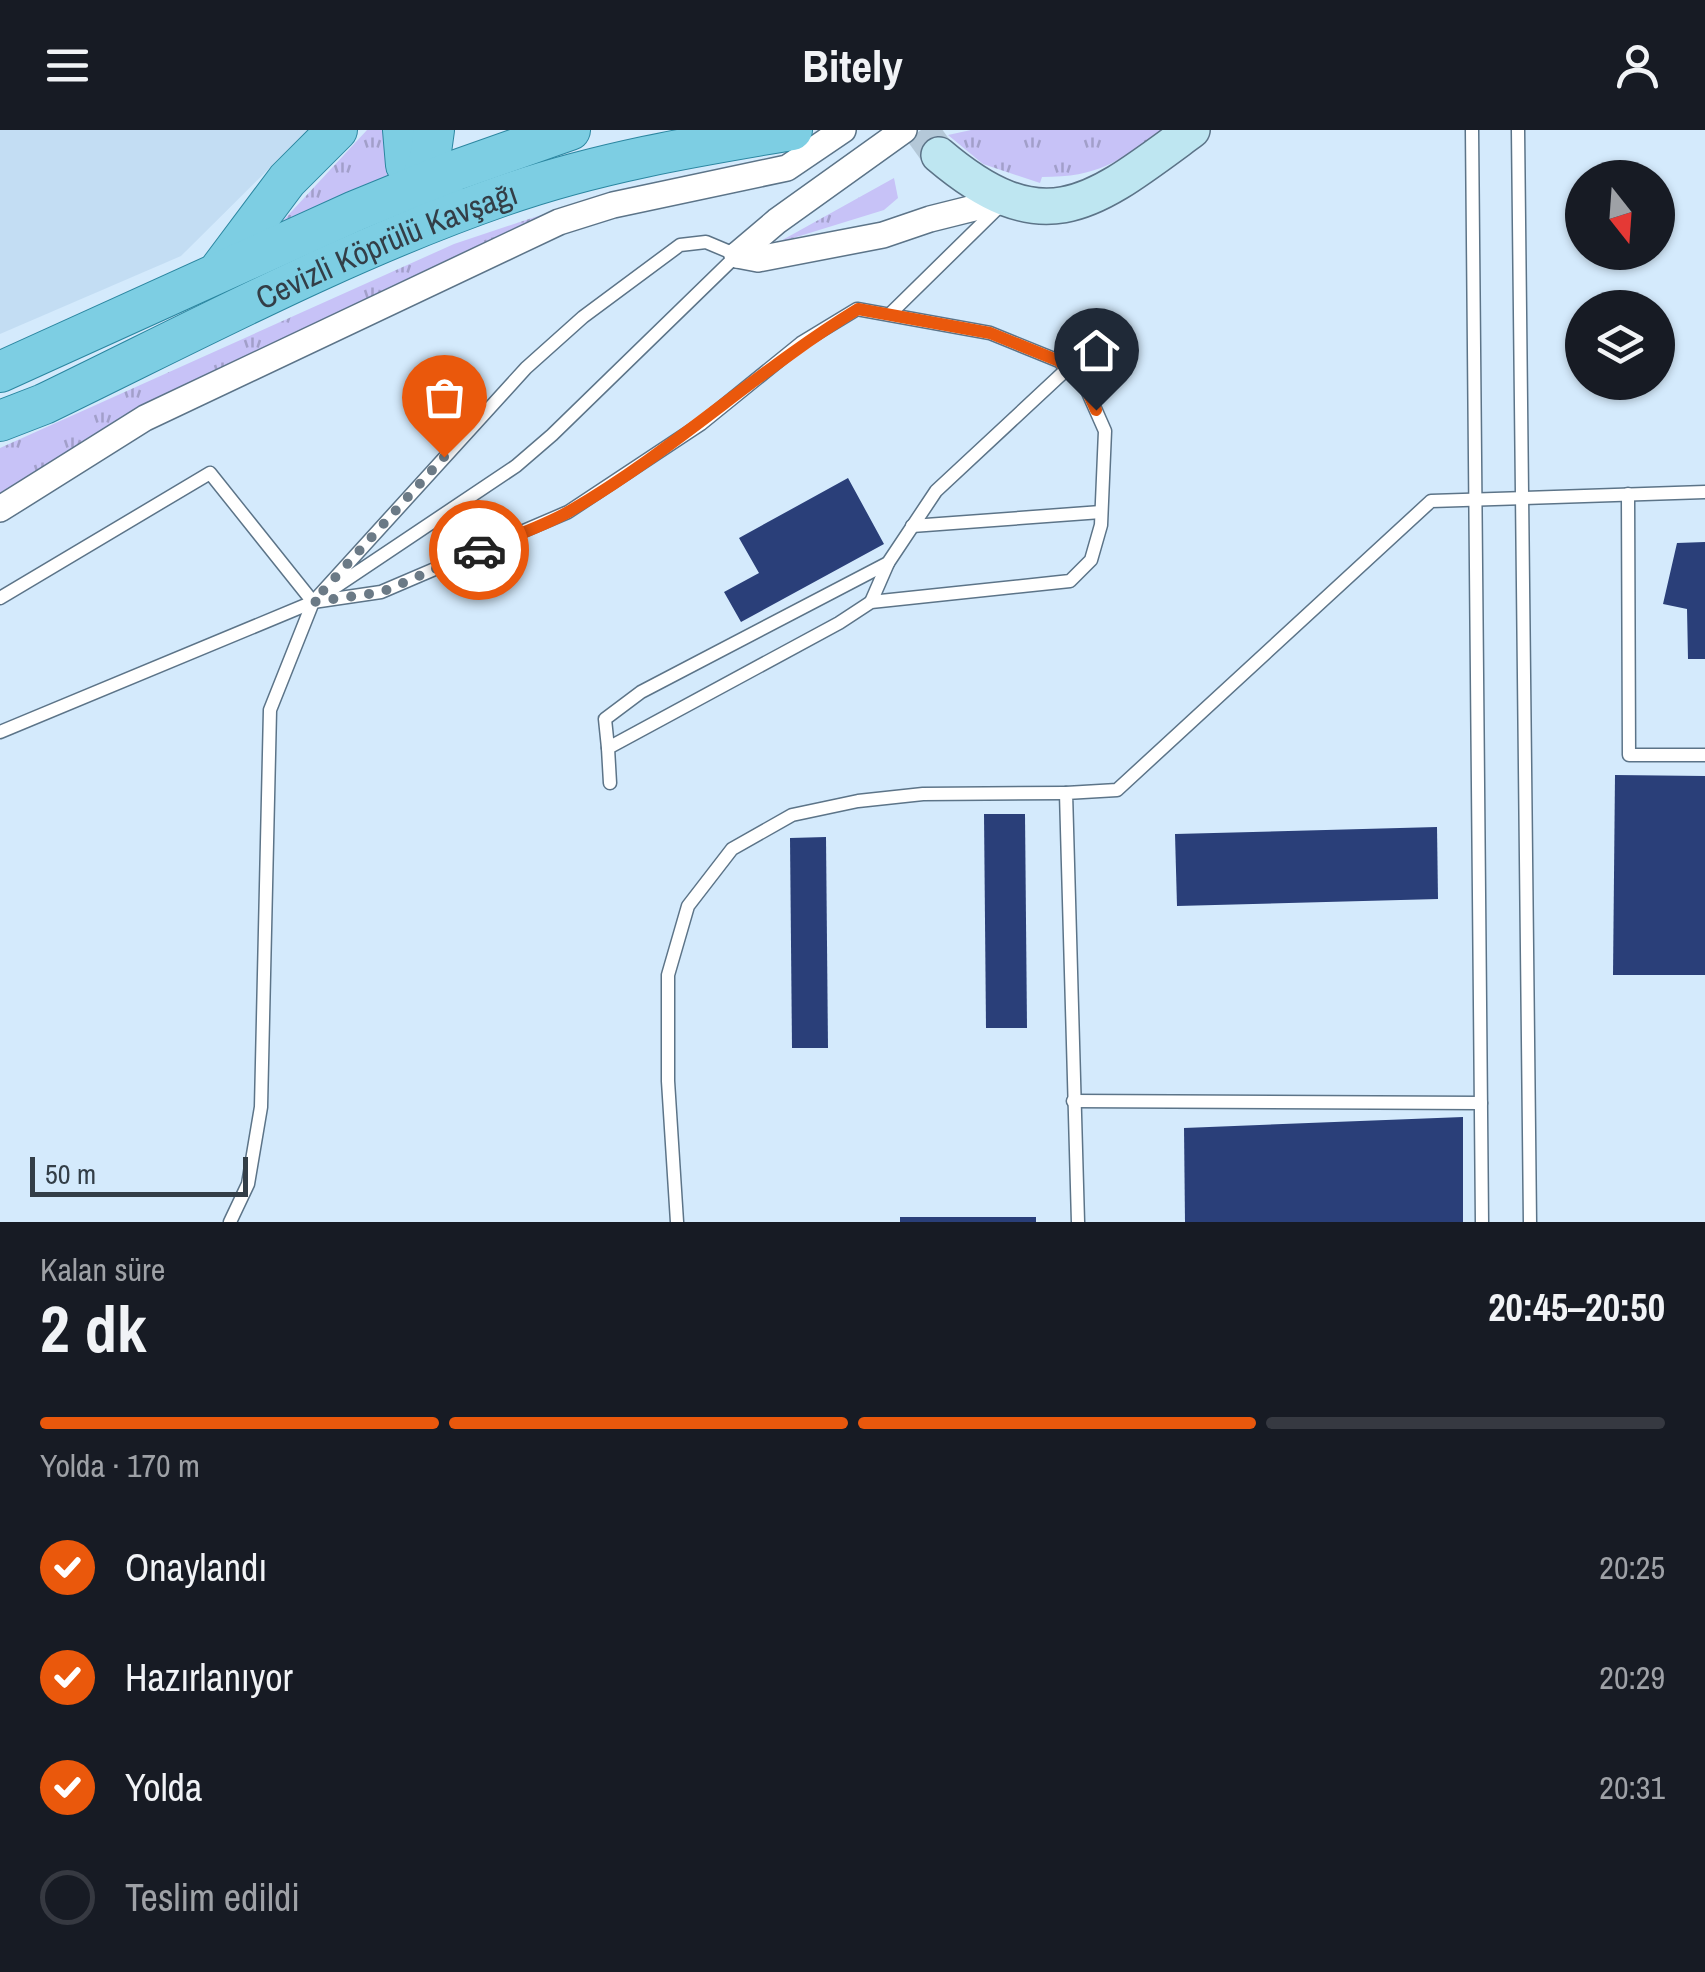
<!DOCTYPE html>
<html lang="tr">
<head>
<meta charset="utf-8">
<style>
  :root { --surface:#171b24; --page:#20242c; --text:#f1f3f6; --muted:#9ea1a6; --line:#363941; --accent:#ea580c }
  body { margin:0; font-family:"Archivo Narrow",sans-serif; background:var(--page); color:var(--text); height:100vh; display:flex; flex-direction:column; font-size:38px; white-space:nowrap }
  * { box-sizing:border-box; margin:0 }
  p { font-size:32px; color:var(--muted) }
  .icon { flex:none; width:55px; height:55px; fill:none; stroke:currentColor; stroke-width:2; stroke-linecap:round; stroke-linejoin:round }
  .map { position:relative; height:1092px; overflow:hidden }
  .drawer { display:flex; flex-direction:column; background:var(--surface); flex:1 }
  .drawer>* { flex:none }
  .needle { width:65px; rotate:163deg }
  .buttons { position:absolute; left:1565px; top:30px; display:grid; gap:20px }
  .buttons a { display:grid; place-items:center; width:110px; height:110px; border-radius:50%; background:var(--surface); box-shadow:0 2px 8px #0004; font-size:50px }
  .scale { position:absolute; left:30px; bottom:25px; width:218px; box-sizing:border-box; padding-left:10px; border:5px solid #333e47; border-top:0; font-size:28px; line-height:35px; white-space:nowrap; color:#333e47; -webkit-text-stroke:8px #d4eafc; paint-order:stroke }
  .pin { position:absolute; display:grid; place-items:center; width:85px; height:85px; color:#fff; margin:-102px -42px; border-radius:50% 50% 50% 0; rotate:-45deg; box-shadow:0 0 10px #0007 }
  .pin .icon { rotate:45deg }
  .courier { position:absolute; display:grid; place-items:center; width:100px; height:100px; margin:-50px; border:8px solid #ea580c; border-radius:50%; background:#fff; color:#222; box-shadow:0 2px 12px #0007 }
  .summary em { font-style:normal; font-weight:700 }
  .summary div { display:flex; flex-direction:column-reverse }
  .summary { display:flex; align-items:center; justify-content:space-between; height:170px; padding:0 40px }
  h1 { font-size:65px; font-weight:700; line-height:75px }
  .bar { display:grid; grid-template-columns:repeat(4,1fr); gap:15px 10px; align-content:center; height:120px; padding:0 40px }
  .bar i { height:12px; border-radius:8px; background:var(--line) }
  .bar .active { background:var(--accent) }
  .bar p { grid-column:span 4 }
  ol { padding:0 40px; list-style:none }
  li { display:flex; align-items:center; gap:30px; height:110px }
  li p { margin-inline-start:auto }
  li .icon { padding:10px; border-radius:50%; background:var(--accent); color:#fff; stroke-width:4 }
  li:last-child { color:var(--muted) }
  li i { width:55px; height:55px; border:5px solid var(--line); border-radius:50% }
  header { display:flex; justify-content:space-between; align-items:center; height:130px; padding:0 40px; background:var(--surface); font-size:45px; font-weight:700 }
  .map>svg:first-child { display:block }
</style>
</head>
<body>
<header><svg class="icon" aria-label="menu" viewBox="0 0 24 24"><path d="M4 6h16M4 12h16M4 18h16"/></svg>Bitely<svg class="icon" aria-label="person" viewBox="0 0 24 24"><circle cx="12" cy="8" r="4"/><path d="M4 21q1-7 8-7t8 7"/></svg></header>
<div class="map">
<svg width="1705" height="1092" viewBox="0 0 1705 1092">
  <defs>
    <pattern id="grass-tufts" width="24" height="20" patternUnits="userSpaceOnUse" patternTransform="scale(2.5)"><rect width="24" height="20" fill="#c7c2f7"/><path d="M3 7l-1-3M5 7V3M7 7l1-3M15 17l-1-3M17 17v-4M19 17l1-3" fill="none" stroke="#a29fca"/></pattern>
  </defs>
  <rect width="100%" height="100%" fill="#d4eafc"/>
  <polygon fill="#c3ddf3" points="0,0 308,0 181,126 0,204"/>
  <g fill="url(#grass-tufts)">
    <polygon points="367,0 386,0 390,51 267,108"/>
    <path d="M 971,0 L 1163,0 C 1117,32 1099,47 1042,47 L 1040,53 L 983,34 L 948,5 Z"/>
    <polygon points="894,48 898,68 884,80 777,113"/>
    <polygon points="583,71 479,116 157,270 0,366 0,318 454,114"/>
  </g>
  <g fill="#2a3f79">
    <polygon points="848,348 884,414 741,492 724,462 759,443 739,408"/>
    <polygon points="1705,412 1705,529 1688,529 1687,479 1663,474 1677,413"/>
    <polygon points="1615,645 1705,646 1705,845 1613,845"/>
    <polygon points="984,684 1025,684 1027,898 986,898"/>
    <polygon points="1437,697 1438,769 1177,776 1175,704"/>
    <polygon points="826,707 828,918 792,918 790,708"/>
    <polygon points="1463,987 1463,1092 1185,1092 1184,998"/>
    <rect x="900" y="1087" width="136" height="5"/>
  </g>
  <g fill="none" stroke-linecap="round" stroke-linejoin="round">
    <polyline stroke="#b4c8d8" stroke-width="35" stroke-dasharray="35 18" stroke-linecap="butt" points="921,0 939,25"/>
    <g stroke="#5c7488" stroke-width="15">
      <g id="lane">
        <polyline points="1472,0 1482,1092"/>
        <polyline points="1518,0 1530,1092"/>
        <polyline points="891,183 1000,76"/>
        <polyline points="1628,364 1629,625 1705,625"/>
        <polyline points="912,396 1101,382"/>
        <polyline points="0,468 210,343 313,472"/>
        <polyline points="871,472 888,433"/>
        <polyline points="0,602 313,472 381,462 568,382 701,294 801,213 857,179 990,203 1059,231 1086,258 1105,301 1101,395 1091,430 1070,451 871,472 839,493 608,618 610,653"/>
        <polyline points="608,618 605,589 641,562 888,433 936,361 1067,239"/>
        <polyline points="1073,971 1481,973"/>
        <polyline points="230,1092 248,1054 261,977 270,580 313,472 526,238 583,187 680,115 706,112 737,125 552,305 516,336 319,468"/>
        <polyline points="677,1092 668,951 668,845 688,776 732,719 792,685 858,671 923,664 1066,663"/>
        <polyline points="1078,1092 1066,663 1117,660 1431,371 1705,362"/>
      </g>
    </g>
    <g stroke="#5c7488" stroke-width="28">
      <g id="street">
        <polyline points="737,125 758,129 883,105 930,89 1006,70"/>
        <polyline points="737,125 777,91 904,0"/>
        <polyline points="0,379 145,288 559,92 613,75 787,38 843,0"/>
      </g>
    </g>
    <g stroke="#5c7488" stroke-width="38">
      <path id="secondary" d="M 939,25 C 1046,116 1094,72 1192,0"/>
    </g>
    <g stroke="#2b86a0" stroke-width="42">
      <g id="primary">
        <polyline points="403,0 406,35 420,56 442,58"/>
        <polyline points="417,61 430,29 434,0"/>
        <polyline points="221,138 287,50 337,0"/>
        <polyline points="0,242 355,81 448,43 570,0"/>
        <path id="s1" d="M 0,291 L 44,274 C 195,201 344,121 502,66 C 595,33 696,16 792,0"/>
      </g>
    </g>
    <use href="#lane" stroke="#fff" stroke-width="12"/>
    <use href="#street" stroke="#fff" stroke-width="25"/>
    <use href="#secondary" stroke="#bee6f1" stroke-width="35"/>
    <use href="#primary" stroke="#7dcee3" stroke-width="40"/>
  </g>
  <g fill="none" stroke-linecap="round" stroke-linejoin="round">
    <polyline stroke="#6b7a86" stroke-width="10" stroke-dasharray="0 18" points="444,327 313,472 382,462 479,420"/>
    <path stroke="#ea580c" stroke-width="12" d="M 479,420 C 509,408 542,397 570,381 C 672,322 758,240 858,179 L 990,203 L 1059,231 L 1086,258 L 1096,280"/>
  </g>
  <g text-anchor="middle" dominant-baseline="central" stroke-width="10" stroke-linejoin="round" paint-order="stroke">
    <g font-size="32" fill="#333e47" stroke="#d4eafc">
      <text stroke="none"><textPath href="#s1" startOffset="425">Cevizli Köprülü Kavşağı</textPath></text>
    </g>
  </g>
</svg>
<div class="buttons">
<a><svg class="needle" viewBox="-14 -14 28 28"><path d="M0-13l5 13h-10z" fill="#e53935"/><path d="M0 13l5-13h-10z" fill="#9ea1a6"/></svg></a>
<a><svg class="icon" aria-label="layers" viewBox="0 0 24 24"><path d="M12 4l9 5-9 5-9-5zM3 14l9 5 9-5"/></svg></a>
</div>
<div class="scale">50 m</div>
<div class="pin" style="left:444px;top:327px;background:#ea580c"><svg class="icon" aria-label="bag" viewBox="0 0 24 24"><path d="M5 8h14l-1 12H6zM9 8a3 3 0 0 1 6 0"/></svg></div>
<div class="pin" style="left:1096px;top:280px;background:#1f2937"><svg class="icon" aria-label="home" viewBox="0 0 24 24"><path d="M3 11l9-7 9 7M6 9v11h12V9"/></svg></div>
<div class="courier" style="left:479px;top:420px"><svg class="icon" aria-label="car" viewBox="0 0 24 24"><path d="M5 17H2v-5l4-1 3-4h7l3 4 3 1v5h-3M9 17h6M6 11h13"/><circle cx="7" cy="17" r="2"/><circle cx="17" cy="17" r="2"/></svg></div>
</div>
<section class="drawer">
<div class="summary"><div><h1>2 dk</h1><p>Kalan süre</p></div><em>20:45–20:50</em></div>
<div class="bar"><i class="active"></i><i class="active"></i><i class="active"></i><i></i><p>Yolda · 170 m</p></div>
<ol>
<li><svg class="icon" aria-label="check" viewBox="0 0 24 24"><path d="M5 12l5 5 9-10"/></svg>Onaylandı<p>20:25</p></li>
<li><svg class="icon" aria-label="check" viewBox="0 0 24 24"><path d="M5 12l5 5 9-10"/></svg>Hazırlanıyor<p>20:29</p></li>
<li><svg class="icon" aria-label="check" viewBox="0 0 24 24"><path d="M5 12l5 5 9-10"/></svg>Yolda<p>20:31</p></li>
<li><i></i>Teslim edildi</li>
</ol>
</section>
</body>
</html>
